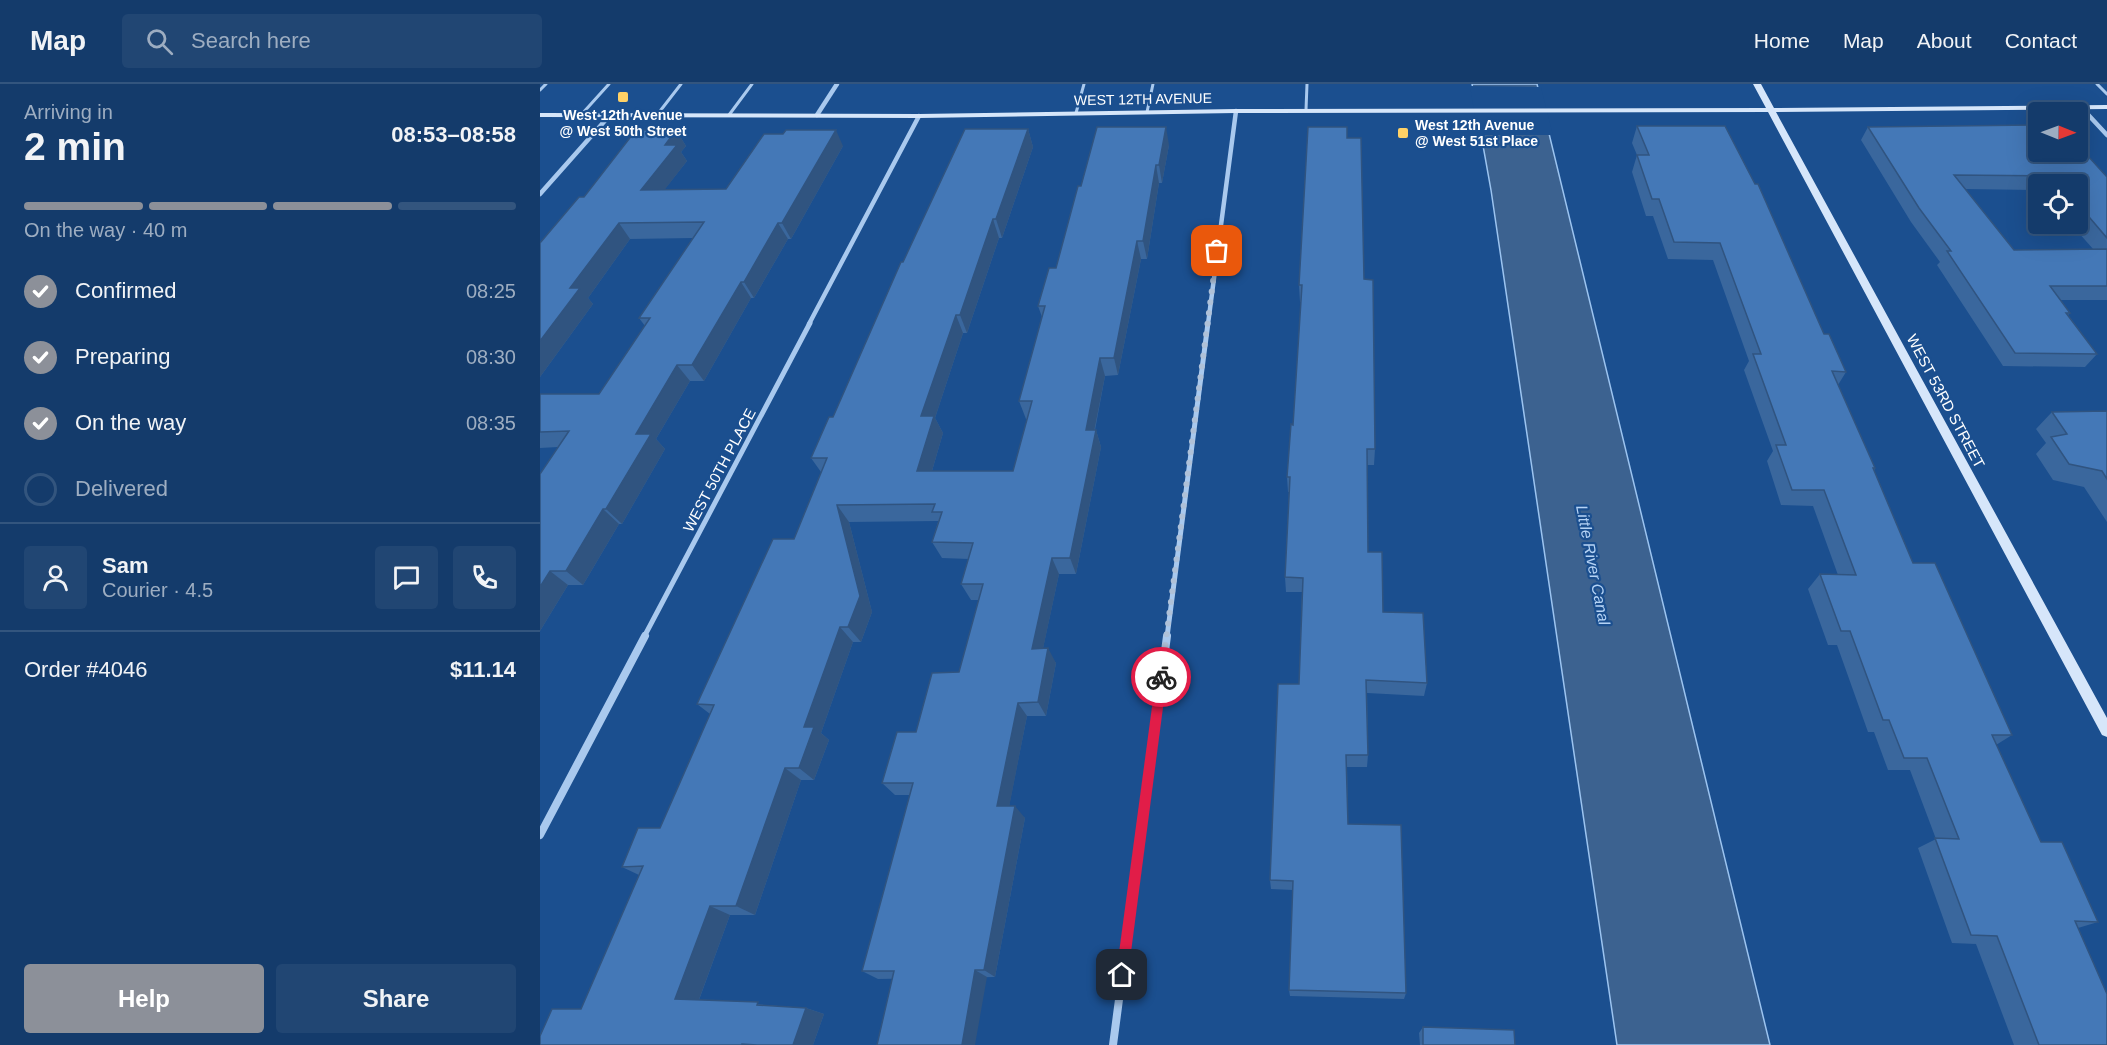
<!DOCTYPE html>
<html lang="en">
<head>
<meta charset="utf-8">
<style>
  :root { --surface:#143b6b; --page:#214673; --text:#f1f3f6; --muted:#9dadc1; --line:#33557e; --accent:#8c9099 }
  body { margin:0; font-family:Helvetica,sans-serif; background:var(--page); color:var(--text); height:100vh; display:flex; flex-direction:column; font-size:22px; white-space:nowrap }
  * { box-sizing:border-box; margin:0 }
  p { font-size:20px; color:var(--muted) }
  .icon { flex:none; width:33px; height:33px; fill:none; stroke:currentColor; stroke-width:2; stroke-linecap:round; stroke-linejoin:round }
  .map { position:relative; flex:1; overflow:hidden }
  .panel { display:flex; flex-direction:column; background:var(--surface); width:540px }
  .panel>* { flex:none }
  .needle { width:39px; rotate:91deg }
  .controls { position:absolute; left:1488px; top:18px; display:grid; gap:12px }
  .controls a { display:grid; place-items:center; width:60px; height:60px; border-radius:6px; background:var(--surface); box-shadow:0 6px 24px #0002,0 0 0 2px var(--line); font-size:30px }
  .pin { position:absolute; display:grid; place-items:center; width:51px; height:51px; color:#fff; margin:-26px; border-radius:12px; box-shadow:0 3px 9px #0006 }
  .courier { position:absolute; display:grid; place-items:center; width:60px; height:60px; margin:-30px; border:4px solid #e11d48; border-radius:50%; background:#fff; color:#222; box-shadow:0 2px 8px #0007 }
  .headline em { font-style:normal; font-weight:700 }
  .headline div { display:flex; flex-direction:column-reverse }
  .headline { display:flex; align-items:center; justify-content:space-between; height:102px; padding:0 24px }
  h1 { font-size:39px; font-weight:700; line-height:45px }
  .bar { display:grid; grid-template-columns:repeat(4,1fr); gap:9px 6px; align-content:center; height:72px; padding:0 24px }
  .bar i { height:8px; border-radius:4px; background:var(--line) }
  .bar .active { background:var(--accent) }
  .bar p { grid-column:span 4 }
  .line { display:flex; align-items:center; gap:15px; padding:0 24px; border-top:2px solid var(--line) }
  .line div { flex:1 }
  .round { display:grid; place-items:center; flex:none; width:63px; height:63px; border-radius:6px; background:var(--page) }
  ol { padding:0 24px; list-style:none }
  li { display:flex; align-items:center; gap:18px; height:66px }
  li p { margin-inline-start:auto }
  li .icon { padding:6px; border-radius:50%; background:var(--accent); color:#fff; stroke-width:4 }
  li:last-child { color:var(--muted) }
  li i { width:33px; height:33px; border:3px solid var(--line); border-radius:50% }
  .cta { display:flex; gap:12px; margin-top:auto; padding:12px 24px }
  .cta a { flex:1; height:69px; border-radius:6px; background:var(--accent); color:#fff; font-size:24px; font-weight:700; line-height:69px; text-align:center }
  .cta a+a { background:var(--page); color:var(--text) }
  header { display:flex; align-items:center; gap:36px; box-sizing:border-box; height:84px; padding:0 30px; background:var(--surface); border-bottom:2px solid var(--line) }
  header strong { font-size:28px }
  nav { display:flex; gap:33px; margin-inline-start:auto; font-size:21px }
  .search { width:420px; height:54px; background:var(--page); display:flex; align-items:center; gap:15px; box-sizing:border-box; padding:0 21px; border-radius:6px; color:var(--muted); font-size:22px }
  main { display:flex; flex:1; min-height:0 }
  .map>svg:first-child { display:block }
</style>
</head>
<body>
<header>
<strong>Map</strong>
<div class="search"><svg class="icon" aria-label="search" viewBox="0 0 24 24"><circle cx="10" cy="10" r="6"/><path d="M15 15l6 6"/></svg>Search here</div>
<nav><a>Home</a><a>Map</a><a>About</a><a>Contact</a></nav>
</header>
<main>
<section class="panel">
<div class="headline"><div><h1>2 min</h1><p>Arriving in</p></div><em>08:53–08:58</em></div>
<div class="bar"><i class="active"></i><i class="active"></i><i class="active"></i><i></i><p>On the way · 40 m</p></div>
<ol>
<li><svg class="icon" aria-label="check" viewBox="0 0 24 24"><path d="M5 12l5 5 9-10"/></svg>Confirmed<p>08:25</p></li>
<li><svg class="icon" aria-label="check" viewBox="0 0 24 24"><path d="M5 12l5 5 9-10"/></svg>Preparing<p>08:30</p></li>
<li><svg class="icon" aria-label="check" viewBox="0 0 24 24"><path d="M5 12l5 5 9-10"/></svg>On the way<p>08:35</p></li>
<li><i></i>Delivered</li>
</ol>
<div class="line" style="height:108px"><a class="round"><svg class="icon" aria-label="person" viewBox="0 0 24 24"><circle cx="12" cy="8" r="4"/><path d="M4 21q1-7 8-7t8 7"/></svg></a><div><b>Sam</b><p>Courier · 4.5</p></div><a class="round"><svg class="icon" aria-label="chat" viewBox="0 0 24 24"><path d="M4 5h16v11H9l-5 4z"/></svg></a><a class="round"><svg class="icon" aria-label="phone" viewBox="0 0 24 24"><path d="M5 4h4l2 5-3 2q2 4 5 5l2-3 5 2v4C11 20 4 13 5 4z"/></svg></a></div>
<div class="line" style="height:78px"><div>Order #4046</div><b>$11.14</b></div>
<div class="cta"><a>Help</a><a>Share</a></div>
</section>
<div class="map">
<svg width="1567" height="961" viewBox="0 0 1567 961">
  <rect width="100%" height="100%" fill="#1b4f8f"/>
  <polygon fill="#3c6290" stroke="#9cc4f0" stroke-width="1.5" points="932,0 997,0 1230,961 1077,961 951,106"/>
  <polygon fill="#1b4f8f" points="930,2 1001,3 1013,51 938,51"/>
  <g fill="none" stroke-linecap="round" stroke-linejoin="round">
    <g stroke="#a9c9ee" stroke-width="3">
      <polyline points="1557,0 1567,10"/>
      <polyline points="0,6 6,0"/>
      <polyline points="766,26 767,0"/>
      <polyline points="607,28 613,0"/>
      <polyline points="536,29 544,0"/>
      <polyline points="41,31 69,0"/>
      <polyline points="117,31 141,0"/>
      <polyline points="189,31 212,0"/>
    </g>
    <g stroke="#a9c9ee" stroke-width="4.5">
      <polyline points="1541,23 1567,51"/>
      <polyline points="277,31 297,0"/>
      <polyline points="0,110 70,31"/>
      <polyline points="269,240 379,32"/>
      <polyline points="668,240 696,27"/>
    </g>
    <g stroke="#a9c9ee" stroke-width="5">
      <polyline points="104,553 270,239"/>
      <polyline points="627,553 668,239"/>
    </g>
    <g stroke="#a9c9ee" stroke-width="8">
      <polyline points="0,751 105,552"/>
      <polyline points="573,961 627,552"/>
    </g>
    <polygon fill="#d6e6fa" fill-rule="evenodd" points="1213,0 1221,0 1234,24 1567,21 1567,25 1236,28 1567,634 1567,653 1562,651 1228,28 696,29 379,34 0,33 0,29 379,30 696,25 1226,24"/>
  </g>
  <g fill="#3a679d" fill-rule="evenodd">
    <polygon points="1097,42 1284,250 1306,288 1298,301 1335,384 1334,387 1373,479 1472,651 1456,661 1501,758 1558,838 1538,844 1567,961 1474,961 1436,860 1412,859 1378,764 1396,755 1370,686 1348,686 1334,648 1328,648 1297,561 1288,561 1268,505 1280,490 1298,491 1273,422 1241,421 1227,377 1233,367 1204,286 1209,277 1173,176 1128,175 1113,132 1106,132 1092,88 1097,71 1092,59"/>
    <path d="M 1328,43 L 1567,93 L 1567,216 L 1520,216 L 1530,229 L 1528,231 L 1557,270 L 1545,283 L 1463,282 L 1397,181 L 1400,178 L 1371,138 L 1321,56 ZM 1498,100 L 1538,100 L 1538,140 L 1531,140 L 1553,165 L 1474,166 L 1425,105 L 1498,106 Z"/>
    <polygon points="488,45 493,63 462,154 459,154 427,249 423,249 395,334 403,349 392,387 473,387 487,335 486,335 479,317 502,233 498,222 516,184 541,102 629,61 622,99 619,99 607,175 601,175 578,291 565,292 555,346 556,346 561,363 536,490 519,490 503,564 516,579 506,632 487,632 469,722 485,734 455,893 338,895 322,887 370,711 355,711 342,699 376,648 419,588 439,516 431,516 421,500 429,475 402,474 392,458 398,438 398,437 309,438 332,528 321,558 313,558 281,649 289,656 274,696 261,696 215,831 190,831 159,916 266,924 284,930 273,961 0,961 41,925 99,791 82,783 120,744 170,630 157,620 254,455 281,388 271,374 293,333 363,178"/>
    <polygon points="136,46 146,62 141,68 147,77 124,106 186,105 303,62 251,155 248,155 214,214 211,214 164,297 150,297 116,355 125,365 82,440 79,440 43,501 28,501 0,547 18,363 0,364 0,310 59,310 105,242 99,234 153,154 90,155 48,214 53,220 0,293 0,159 44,113"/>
    <polygon points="807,54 824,195 835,365 834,381 827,381 828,468 843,528 887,599 884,612 827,609 828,671 827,683 807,683 808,740 866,909 864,915 750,912 749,906 753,806 731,805 730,796 759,600 762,508 746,508 745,493 749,408 748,408 747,393 753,341 761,218 760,218 759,201"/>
    <polygon points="1567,327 1567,438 1544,403 1513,396 1496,370 1506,359 1496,345 1512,328"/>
    <polygon points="883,943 975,961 880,961 879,949"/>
  </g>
  <g fill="#305480">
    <polygon points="626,43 629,61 622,99 619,81"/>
    <polygon points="488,45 493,63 462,154 456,135"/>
    <polygon points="136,46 146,62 141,68 147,77 112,122 101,106 125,61"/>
    <polygon points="296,46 303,62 251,155 242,139"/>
    <polygon points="616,81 619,99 607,175 603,157"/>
    <polygon points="453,135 459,154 427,249 420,231"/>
    <polygon points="79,139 90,155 48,214 53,220 0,293 0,257 30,204"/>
    <polygon points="238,139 248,155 214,214 204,198"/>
    <polygon points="597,157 601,175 578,291 574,274"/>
    <polygon points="201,198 211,214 164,297 152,281"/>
    <polygon points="416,231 423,249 395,334 403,349 387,404 377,387 381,332"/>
    <polygon points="560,274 565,292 551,363 546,346"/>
    <polygon points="137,281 150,297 116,355 125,365 82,440 66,425 96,350"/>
    <polygon points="556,346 561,363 536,490 530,474"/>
    <polygon points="297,421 309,438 332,528 321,558 308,543"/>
    <polygon points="63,425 79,440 43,501 26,487"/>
    <polygon points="512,474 519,490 500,579 492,565"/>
    <polygon points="10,487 28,501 0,547 0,503"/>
    <polygon points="300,543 313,558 281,649 289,656 274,696 259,684 264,643"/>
    <polygon points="508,564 516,579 506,632 498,618"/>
    <polygon points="478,619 487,632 467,734 457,722"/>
    <polygon points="245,684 261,696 215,831 196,822"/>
    <polygon points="475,722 485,734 455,893 444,886"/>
    <polygon points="170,822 190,831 157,921 135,915"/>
    <polygon points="435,886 447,893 435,961 422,961"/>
    <polygon points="266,924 284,930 273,961 253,961"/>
  </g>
  <g fill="#4478b7" stroke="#305480" stroke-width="1.5">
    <polygon points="1498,41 1498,68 1538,68 1538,61 1567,93 1567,154 1538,120 1538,100 1520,100 1513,92 1414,91 1474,166 1567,165 1567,202 1510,202 1530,229 1526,229 1557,270 1475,269 1407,167 1411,167 1379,124 1328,43"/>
    <polygon points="1097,42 1185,42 1215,100 1218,100 1284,250 1289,250 1306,288 1292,287 1335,384 1333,384 1373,479 1395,479 1472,651 1452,651 1501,758 1522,758 1558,838 1535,837 1567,910 1567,961 1499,961 1457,852 1431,851 1395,754 1419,755 1387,674 1364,674 1349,636 1343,636 1310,547 1301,547 1280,490 1316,491 1284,406 1252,406 1236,361 1246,361 1213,270 1221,270 1180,159 1134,158 1119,115 1112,115 1097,71 1109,71"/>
    <polygon points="557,43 626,43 619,81 616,81 603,157 597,157 574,274 560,274 546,346 556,346 530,474 512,474 492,565 508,564 498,618 478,619 457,722 475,722 444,886 435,886 422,961 337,961 354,887 322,887 373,699 342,699 357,648 376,648 392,589 419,588 443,500 421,500 433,459 392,458 402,428 392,428 395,420 297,421 320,512 308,543 300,543 264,643 274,643 259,684 245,684 196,822 170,822 135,915 218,918 217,921 266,924 253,961 217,961 202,960 202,961 0,961 0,952 12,925 41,925 103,782 82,783 98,744 120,744 174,621 157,620 233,455 254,455 287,374 271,374 289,333 293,333 361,178 363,178 425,45 488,45 456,135 453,135 420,231 416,231 381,332 394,332 377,387 473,387 492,317 479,317 505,222 498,222 509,184 516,184 538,102 541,102"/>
    <polygon points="768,43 807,43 807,54 821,54 824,195 833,196 835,365 827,365 828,468 842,468 843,528 883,529 887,599 826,596 828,671 806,671 808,740 861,741 866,909 749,906 753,797 730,796 738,600 759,600 763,494 745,493 750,393 747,393 751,340 753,341 762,201 759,201"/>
    <polygon points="96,46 136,46 125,61 137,61 101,106 186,105 224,50 243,50 246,46 296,46 242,139 238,139 204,198 201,198 152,281 137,281 96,350 111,350 66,425 63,425 26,487 10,487 0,503 0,390 29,347 0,348 0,310 59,310 110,234 99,234 164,138 79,139 30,204 40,204 0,257 0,159 39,113 44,113"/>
    <polygon points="1567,327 1567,395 1562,387 1529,380 1511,353 1527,350 1512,328"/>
    <polygon points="883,943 974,946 975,961 883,961"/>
  </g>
  <polygon fill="#e11d48" points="621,588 627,593 588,891 587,895 582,897 577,895 576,891 616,593"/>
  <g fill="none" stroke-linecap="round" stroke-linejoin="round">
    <polyline stroke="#afc1d8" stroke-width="6" stroke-dasharray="0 10.8" points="621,593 677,167"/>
  </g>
  <g fill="#ffd166" stroke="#1b4f8f" stroke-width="2">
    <rect x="77" y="7" width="12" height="12" rx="3"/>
    <rect x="857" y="43" width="12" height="12" rx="3"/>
  </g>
  <g text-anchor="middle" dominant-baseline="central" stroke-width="4.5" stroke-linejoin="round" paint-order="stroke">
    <g font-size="14" fill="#fff" stroke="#1b4f8f">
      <text transform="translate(603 15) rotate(-1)">WEST 12TH AVENUE</text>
    </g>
    <g font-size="14" font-weight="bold" fill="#fff" stroke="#1b4f8f">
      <text x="83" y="31">West 12th Avenue<tspan x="83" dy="16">@ West 50th Street</tspan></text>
      <text x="875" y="41" text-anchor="start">West 12th Avenue<tspan x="875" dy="16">@ West 51st Place</tspan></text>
    </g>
    <g font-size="15" fill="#fff" stroke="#1b4f8f">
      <text transform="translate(1406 317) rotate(62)">WEST 53RD STREET</text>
      <text transform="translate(179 386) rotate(-62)">WEST 50TH PLACE</text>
    </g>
    <g font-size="16" font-style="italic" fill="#b5d3f5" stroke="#1b4f8f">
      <text transform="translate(1053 481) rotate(79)">Little River Canal</text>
    </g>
  </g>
</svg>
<div class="controls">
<a><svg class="needle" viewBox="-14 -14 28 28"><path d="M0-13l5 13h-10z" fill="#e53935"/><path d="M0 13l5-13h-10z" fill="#9dadc1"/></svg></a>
<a><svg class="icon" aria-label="locate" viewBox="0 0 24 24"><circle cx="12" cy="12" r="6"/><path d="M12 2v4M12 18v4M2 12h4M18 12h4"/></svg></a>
</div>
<div class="pin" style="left:677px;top:167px;background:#ea580c"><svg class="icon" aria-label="bag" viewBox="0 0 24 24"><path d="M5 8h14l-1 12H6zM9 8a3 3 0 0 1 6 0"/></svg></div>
<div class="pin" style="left:582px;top:891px;background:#1f2937"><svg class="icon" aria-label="home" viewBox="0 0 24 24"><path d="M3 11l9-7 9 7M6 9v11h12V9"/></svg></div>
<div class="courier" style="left:621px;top:593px"><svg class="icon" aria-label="bike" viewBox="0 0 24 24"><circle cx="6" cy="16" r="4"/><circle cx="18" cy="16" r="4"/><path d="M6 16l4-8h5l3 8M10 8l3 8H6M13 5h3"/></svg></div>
</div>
</main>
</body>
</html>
